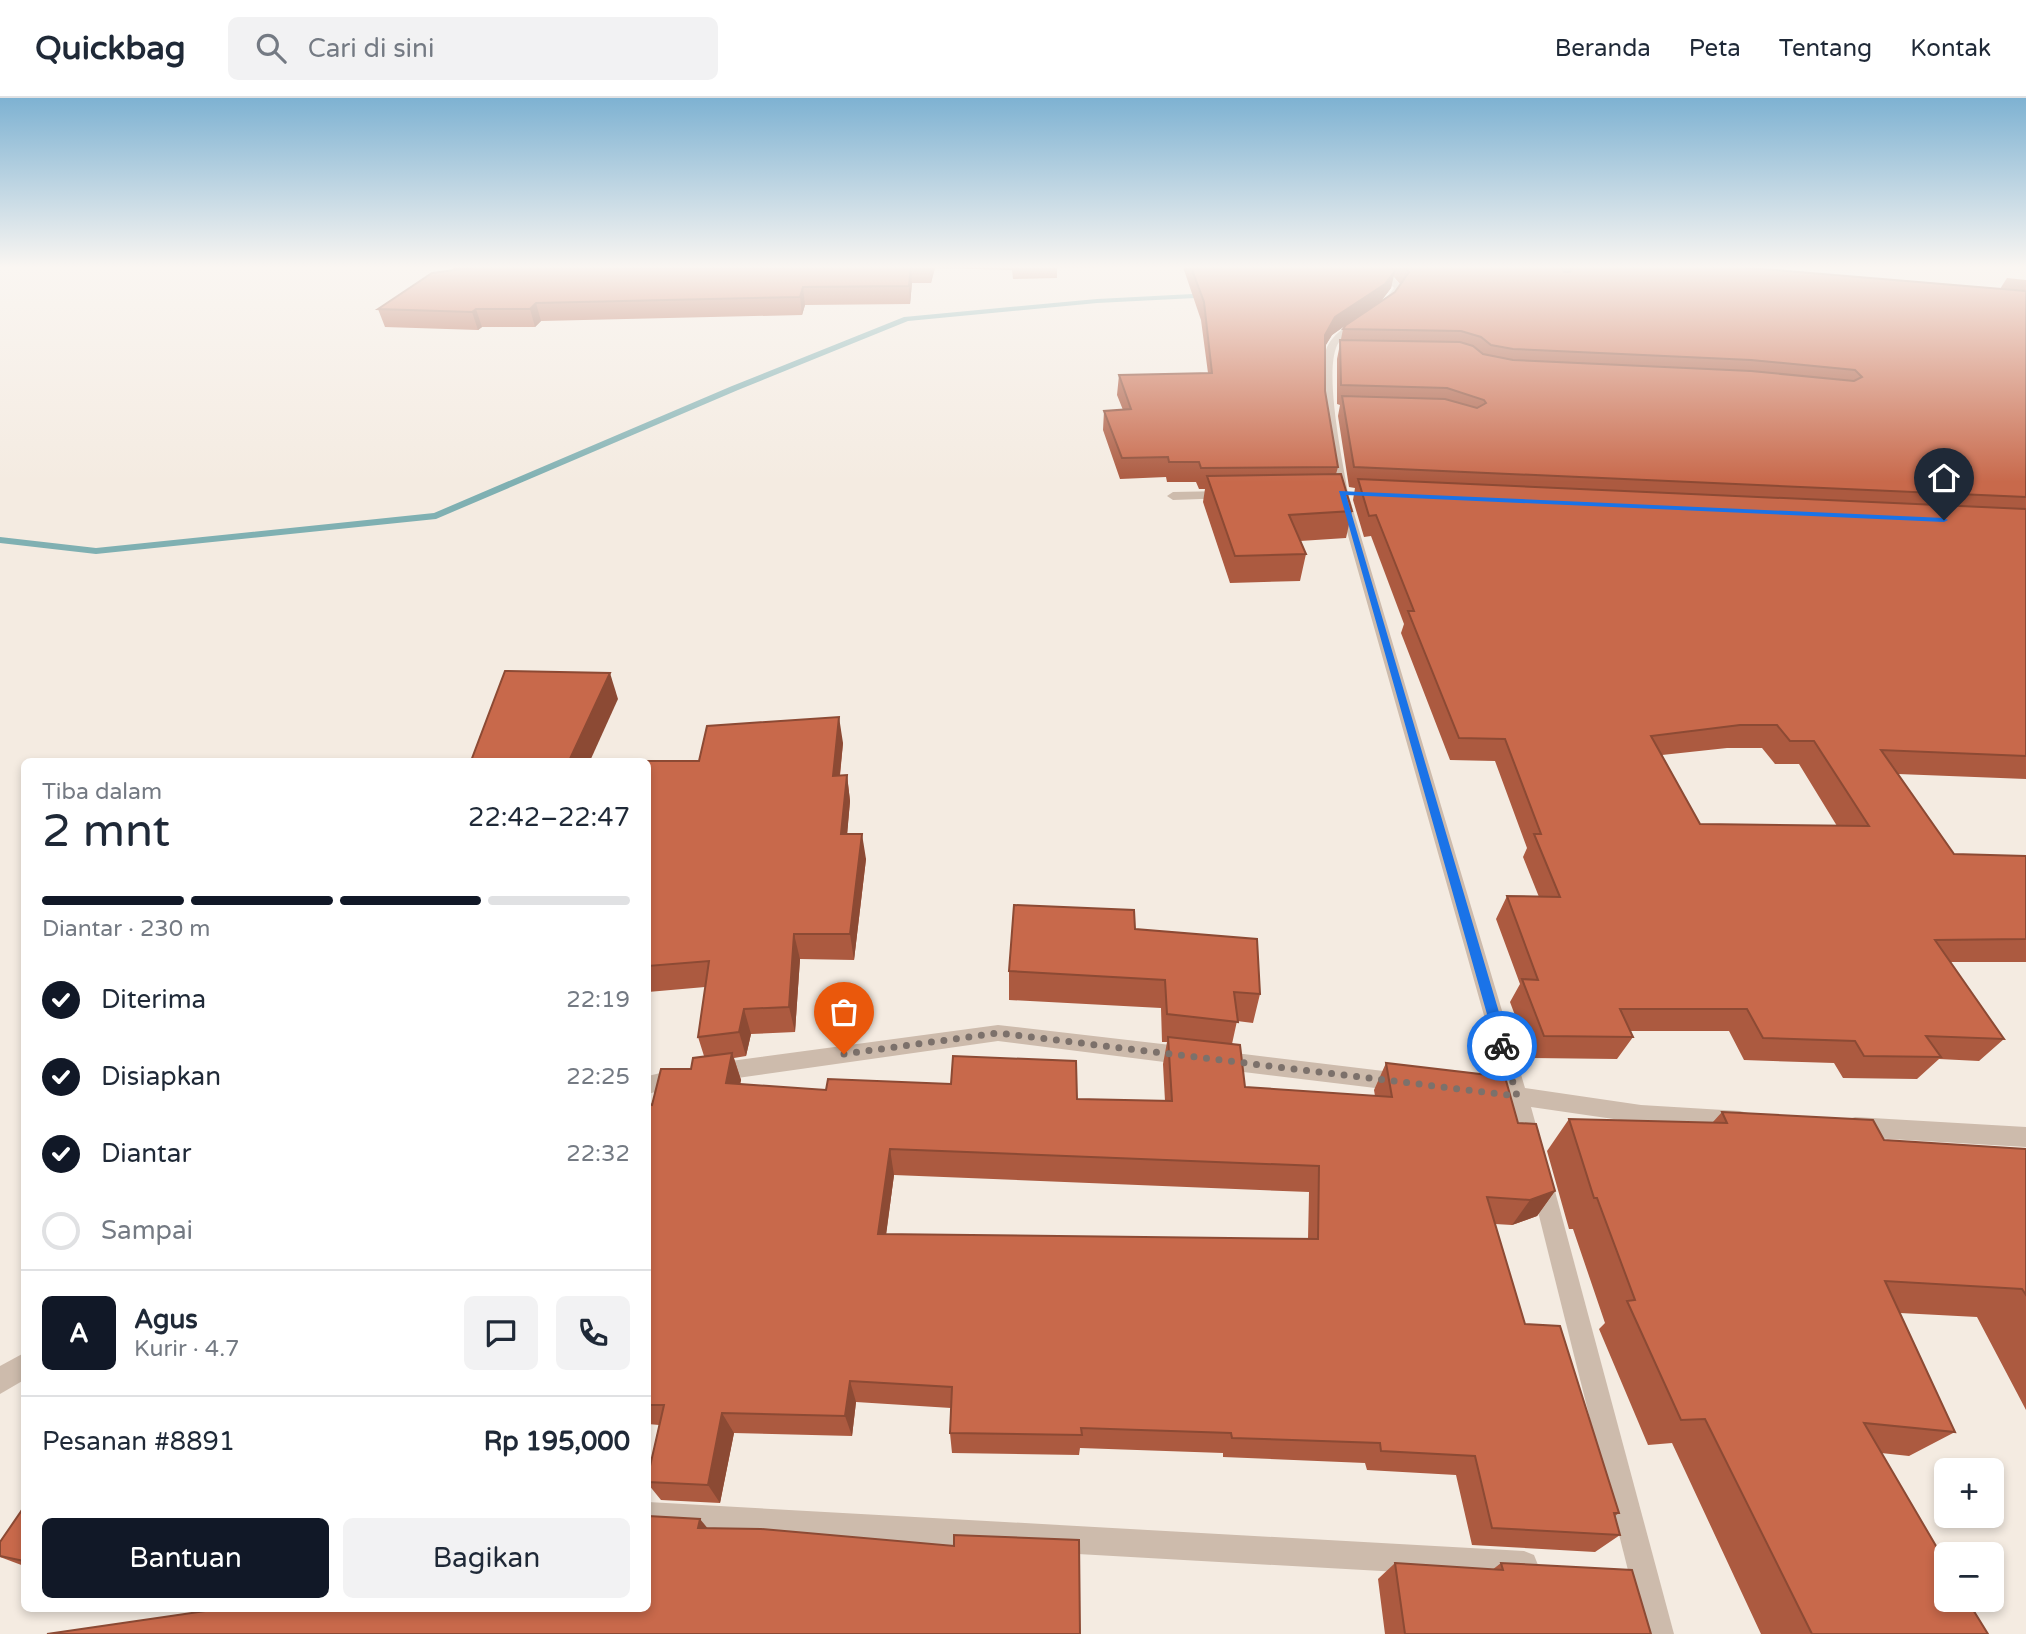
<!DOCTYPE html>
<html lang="id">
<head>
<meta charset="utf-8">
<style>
  :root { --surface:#fff; --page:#f2f2f3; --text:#1f2937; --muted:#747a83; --line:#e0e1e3; --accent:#111827 }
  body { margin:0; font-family:"Varela Round",sans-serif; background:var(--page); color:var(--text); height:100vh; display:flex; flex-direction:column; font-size:26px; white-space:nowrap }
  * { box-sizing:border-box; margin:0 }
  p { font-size:23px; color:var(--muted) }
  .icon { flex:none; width:38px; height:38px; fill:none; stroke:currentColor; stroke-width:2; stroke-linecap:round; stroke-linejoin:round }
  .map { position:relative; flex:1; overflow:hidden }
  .drawer { position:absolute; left:21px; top:660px; width:630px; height:854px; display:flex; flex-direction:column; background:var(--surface); border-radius:10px; box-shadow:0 4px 10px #0003 }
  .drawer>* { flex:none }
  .tools { position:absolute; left:1934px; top:1360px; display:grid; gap:14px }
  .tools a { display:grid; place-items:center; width:70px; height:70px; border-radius:10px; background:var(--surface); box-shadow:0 4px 10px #0003; font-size:35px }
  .pin { position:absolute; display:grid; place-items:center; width:60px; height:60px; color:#fff; margin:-72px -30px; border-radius:50% 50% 50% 0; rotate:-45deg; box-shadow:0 0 7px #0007 }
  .pin .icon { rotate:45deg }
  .courier { position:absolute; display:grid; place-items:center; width:70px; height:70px; margin:-35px; border:5px solid #1a73e8; border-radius:50%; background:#fff; color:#222; box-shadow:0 2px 9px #0007 }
  .headline em { font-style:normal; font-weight:600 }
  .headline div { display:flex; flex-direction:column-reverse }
  .headline { display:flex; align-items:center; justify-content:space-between; height:119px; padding:0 21px }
  h1 { font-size:46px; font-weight:600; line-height:52px }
  .bar { display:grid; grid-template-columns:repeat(4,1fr); gap:10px 7px; align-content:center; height:84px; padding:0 21px }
  .bar i { height:9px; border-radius:5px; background:var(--line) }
  .bar .on { background:var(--accent) }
  .bar p { grid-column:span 4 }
  .line { display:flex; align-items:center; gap:18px; padding:0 21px; border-top:2px solid var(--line) }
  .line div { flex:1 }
  .round { display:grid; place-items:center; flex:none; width:74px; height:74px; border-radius:10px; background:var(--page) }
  ol { padding:0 21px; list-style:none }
  li { display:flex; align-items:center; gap:21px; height:77px }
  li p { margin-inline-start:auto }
  li .icon { padding:7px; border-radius:50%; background:var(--accent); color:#fff; stroke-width:4 }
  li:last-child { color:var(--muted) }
  li i { width:38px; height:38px; border:4px solid var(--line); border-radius:50% }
  .primary-button { display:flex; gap:14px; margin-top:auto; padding:14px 21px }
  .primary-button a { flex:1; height:80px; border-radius:10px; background:var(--accent); color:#fff; font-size:28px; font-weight:600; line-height:80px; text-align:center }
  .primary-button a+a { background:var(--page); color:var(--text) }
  header { display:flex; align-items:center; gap:42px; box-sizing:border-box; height:98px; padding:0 35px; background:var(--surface); border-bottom:2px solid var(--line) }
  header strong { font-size:33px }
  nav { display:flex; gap:38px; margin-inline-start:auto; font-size:24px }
  .search { width:490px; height:63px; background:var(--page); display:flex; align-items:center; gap:18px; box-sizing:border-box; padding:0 24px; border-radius:10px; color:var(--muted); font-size:26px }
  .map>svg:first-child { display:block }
</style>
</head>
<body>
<header>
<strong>Quickbag</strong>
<div class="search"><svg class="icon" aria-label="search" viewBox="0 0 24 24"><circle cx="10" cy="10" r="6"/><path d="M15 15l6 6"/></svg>Cari di sini</div>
<nav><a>Beranda</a><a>Peta</a><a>Tentang</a><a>Kontak</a></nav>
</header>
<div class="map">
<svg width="2026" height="1536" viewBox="0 0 2026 1536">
  <rect width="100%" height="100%" fill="#f4ebe1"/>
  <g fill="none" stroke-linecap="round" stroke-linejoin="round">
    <polygon fill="#7fb0b2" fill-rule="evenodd" points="1212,195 1215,199 1097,205 908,223 738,292 436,421 96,456 0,445 0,439 96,450 434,415 732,288 904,219 1097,201"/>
    <g fill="#cdbbac" fill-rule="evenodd">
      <polygon points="1375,169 1384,169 1403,190 1388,209 1381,207 1394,190"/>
      <path d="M 1362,220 L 1367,223 L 1365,225 C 1357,231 1345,236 1339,244 C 1322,268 1343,365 1348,395 L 1525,990 L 1641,1007 L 1740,1013 L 1748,1015 L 1751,1022 L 1748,1029 L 1740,1031 L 1641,1025 L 1531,1009 L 1542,1049 L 1539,1056 L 1531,1059 L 1523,1056 L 1509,1006 L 1480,1001 L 1477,995 L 1480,989 L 1487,986 L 1504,988 L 1336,395 C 1331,363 1315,280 1326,252 C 1331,237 1348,226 1362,220 Z"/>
      <polygon points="1225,393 1231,397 1229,400 1173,402 1167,398 1173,394"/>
      <polygon points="998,927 1188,949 1195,952 1198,958 1195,964 1188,967 998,943 716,983 709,980 706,974 709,968 716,965"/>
      <polygon points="1219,953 1400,975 1407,978 1410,984 1407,990 1400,993 1219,971 1212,968 1209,962 1212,956"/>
      <polygon points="681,970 688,973 691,979 688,985 648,996 648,978"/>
      <polygon points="1855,1019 2026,1029 2026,1049 1855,1039 1847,1036 1844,1029 1847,1022"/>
      <polygon points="1541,1072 1549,1075 1552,1082 1674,1536 1644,1536 1530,1082 1533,1075"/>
      <polygon points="24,1255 24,1282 0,1296 0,1268"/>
      <polygon points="648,1404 1524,1453 1534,1457 1538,1467 1534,1477 1524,1481 648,1432"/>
    </g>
  </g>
  <g fill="#ac5a40" fill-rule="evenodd">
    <path d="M 453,169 L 1739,169 L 2000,191 L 2007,180 L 2026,182 L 2026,681 L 1898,676 L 1954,756 L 2026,758 L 2026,864 L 1950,864 L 2004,941 L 1979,963 L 1939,961 L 1917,981 L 1843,980 L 1834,965 L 1744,962 L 1729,933 L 1630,933 L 1633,939 L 1617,961 L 1531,960 L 1510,904 L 1520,886 L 1496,821 L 1507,798 L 1539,799 L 1523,759 L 1527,750 L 1495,663 L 1450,662 L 1401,535 L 1404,526 L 1371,438 L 1364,439 L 1353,402 L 1355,390 L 1349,389 L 1338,318 L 1340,307 L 1337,306 L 1337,261 L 1343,231 L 1345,227 L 1332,237 L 1325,248 L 1325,293 L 1338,369 L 1336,376 L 1352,413 L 1346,440 L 1300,443 L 1306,456 L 1300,483 L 1230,485 L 1203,404 L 1205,391 L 1199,391 L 1196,384 L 1167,384 L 1166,379 L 1120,381 L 1103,332 L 1104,313 L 1123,312 L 1117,297 L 1119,277 L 1208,275 L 1201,222 L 1183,169 L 1057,170 L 1057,180 L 1013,181 L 1012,172 L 935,170 L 931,185 L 912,185 L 910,206 L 805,207 L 802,217 L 541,223 L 535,229 L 482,229 L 478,232 L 385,229 L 378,211 L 454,172 ZM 1393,178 L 1400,186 L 1395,194 L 1382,202 L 1391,190 ZM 1727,650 L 1762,650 L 1775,666 L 1799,666 L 1837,728 L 1700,726 L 1662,657 Z"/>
    <path d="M 843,645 L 840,678 L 847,677 L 850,703 L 847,736 L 866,761 L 854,862 L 800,861 L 795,934 L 751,936 L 746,958 L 734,960 L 741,982 L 740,986 L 826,992 L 1077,1001 L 1165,1003 L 1163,966 L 1167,944 L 1162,944 L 1161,910 L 1009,902 L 1009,873 L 1135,831 L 1260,896 L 1253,925 L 1237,923 L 1232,946 L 1245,989 L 1375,998 L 1374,992 L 1386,965 L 1518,1025 L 1555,1093 L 1537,1118 L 1512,1127 L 1495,1126 L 1525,1226 L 1619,1415 L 1615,1418 L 1620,1437 L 1595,1454 L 1472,1447 L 1456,1377 L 1367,1372 L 1365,1365 L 1223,1359 L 1223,1355 L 1080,1350 L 1079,1357 L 952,1355 L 950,1335 L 951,1310 L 856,1304 L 852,1338 L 734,1335 L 720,1405 L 661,1402 L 648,1386 L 648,1377 L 659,1327 L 648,1326 L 648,1006 L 652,1007 L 704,958 L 698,939 L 705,889 L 648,894 L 648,663 L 699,663 ZM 894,1077 L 1309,1094 L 1308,1141 L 886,1136 Z"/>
    <polygon points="1722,1014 1884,1042 2026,1051 2026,1312 1977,1219 1900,1215 1955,1334 1909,1358 1881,1355 1988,1536 1761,1536 1672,1345 1648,1347 1599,1231 1605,1225 1573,1131 1569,1131 1547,1053 1569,1021 1712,1025"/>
    <polygon points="24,1409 24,1468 0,1459 0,1444"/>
    <polygon points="1395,1465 1492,1472 1501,1465 1651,1536 1385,1536 1378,1481"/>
  </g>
  <g fill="#8c4a34">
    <polygon points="453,169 484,169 456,179"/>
    <polygon points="911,169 912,185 910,206 909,188"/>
    <polygon points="930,169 935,169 931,185"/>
    <polygon points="1395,173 1391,190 1381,203 1332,237 1321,255 1325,237 1335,219"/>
    <polygon points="803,189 805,207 802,217 800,199"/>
    <polygon points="536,205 541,223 535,229 530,211"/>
    <polygon points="476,211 482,229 478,232 472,214"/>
    <polygon points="610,575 618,601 590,663 569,663"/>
    <polygon points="839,619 843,645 837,704 833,678"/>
    <polygon points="847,677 850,703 845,761 841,736"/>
    <polygon points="862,736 866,761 854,862 850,836"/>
    <polygon points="794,836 800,861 795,934 789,909"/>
    <polygon points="744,911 751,936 746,958 739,934"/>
    <polygon points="732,955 741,982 735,1012 726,985"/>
    <polygon points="890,1051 894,1077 883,1160 878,1136"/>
    <polygon points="1555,1093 1537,1118 1512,1127 1530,1102"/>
    <polygon points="850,1283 856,1304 852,1338 845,1318"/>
    <polygon points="722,1315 734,1335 720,1405 708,1387"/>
    <polygon points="700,1421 714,1438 698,1430"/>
  </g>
  <g fill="#c8694b" stroke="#8c4a34" stroke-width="2" fill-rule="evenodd">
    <polygon points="477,169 715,170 911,169 909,188 803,189 800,199 536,205 530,211 476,211 472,214 378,211 432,175"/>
    <polygon points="1191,169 1391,169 1395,173 1385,186 1335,219 1325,237 1325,293 1338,369 1201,370 1199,364 1169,364 1168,359 1122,360 1104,313 1131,311 1119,277 1212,275 1204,204"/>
    <polygon points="1405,169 1561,169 1564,174 1570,174 1572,171 1571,169 1739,169 2026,193 2026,399 1354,369 1342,298 1445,301 1477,310 1486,305 1484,302 1447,290 1341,287 1340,242 1460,244 1473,248 1483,256 1513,262 1751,273 1854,283 1862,279 1855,272 1751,262 1513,251 1491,247 1481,239 1461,233 1343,231 1346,227 1395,194 1409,174"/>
    <polygon points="1341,376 1352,413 1289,417 1306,456 1235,458 1207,378"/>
    <path d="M 1358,381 L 2026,411 L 2026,658 L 1881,652 L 1954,756 L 2026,758 L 2026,841 L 1935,842 L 2004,941 L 1926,938 L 1941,959 L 1864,958 L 1855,943 L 1763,940 L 1747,911 L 1620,911 L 1633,939 L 1544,938 L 1522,881 L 1538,882 L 1507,798 L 1560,799 L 1534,736 L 1541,736 L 1505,641 L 1459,640 L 1408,513 L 1414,513 L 1376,417 L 1369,418 ZM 1740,627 L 1777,627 L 1790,643 L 1814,643 L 1869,728 L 1700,726 L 1651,638 Z"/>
    <polygon points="505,573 610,575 569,663 471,663"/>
    <polygon points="839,619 833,678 847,677 841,736 862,736 850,836 794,836 789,909 744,911 739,934 698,939 709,863 648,868 648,663 699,663 707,628"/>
    <polygon points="1014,807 1134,812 1135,831 1257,841 1260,896 1234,894 1238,924 1167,916 1165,882 1009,873"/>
    <path d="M 1168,939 L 1240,947 L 1245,989 L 1392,999 L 1386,965 L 1505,979 L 1518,1025 L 1536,1026 L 1555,1093 L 1530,1102 L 1487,1099 L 1525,1226 L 1560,1228 L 1619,1415 L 1614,1415 L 1620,1437 L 1492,1430 L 1475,1358 L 1381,1353 L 1380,1345 L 1232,1340 L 1231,1335 L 1081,1330 L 1082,1337 L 950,1335 L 952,1289 L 850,1283 L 845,1318 L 722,1315 L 708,1387 L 648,1384 L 648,1377 L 664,1307 L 648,1307 L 648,1006 L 652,1007 L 661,971 L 691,971 L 693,960 L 732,955 L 726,985 L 826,992 L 828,981 L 951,986 L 953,958 L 1076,963 L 1077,1001 L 1172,1003 ZM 890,1051 L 1319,1068 L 1318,1141 L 878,1136 Z"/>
    <polygon points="1722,1014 1873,1022 1884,1042 2026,1051 2026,1197 2022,1191 1885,1183 1955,1334 1864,1325 1946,1465 1946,1502 1967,1502 1988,1536 1812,1536 1705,1321 1681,1322 1627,1203 1635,1202 1597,1100 1594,1100 1569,1021 1727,1025"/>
    <polygon points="24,1409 24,1463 0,1458 0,1444"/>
    <polygon points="648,1418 700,1421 698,1430 761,1431 954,1448 954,1437 1079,1442 1080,1536 47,1536 226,1510 648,1510"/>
    <polygon points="1395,1465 1503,1472 1501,1465 1632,1472 1651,1536 1405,1536"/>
  </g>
  <linearGradient id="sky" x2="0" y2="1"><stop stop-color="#7eb2d2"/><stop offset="0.44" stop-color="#faf6f2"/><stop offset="1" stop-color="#faf6f2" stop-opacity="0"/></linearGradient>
  <rect width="2026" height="384" fill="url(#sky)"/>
  <polygon fill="#1a73e8" points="1339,393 1944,420 1948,422 1944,424 1346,397 1509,948 1502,953 1496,948"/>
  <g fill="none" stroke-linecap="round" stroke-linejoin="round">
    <polyline stroke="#7c716b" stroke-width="7" stroke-dasharray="0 12.6" points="844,956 998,935 1517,998 1502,948"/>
  </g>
</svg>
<div class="tools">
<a>+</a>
<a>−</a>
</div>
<div class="pin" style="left:844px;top:956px;background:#ea580c"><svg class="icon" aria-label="bag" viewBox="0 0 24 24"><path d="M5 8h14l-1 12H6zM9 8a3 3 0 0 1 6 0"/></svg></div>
<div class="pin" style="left:1944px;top:422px;background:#1f2937"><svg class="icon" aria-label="home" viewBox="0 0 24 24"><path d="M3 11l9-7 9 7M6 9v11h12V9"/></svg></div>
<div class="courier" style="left:1502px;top:948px"><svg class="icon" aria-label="bike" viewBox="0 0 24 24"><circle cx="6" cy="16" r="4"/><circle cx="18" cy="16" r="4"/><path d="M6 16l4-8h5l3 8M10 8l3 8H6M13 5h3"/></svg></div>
<section class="drawer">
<div class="headline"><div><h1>2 mnt</h1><p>Tiba dalam</p></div><em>22:42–22:47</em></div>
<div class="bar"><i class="on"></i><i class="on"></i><i class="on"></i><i></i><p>Diantar · 230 m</p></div>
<ol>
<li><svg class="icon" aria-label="check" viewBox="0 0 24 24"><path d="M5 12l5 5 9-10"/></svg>Diterima<p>22:19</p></li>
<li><svg class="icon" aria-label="check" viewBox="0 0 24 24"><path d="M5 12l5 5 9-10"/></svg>Disiapkan<p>22:25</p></li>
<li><svg class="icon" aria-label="check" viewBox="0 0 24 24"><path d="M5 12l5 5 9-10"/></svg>Diantar<p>22:32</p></li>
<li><i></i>Sampai</li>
</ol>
<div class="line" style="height:126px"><b class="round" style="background:var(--accent);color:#fff">A</b><div><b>Agus</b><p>Kurir · 4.7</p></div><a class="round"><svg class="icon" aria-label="chat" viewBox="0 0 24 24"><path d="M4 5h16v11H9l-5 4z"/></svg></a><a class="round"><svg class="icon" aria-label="phone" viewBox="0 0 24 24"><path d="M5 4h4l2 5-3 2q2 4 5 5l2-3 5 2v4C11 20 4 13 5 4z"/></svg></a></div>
<div class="line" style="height:91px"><div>Pesanan #8891</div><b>Rp 195,000</b></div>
<div class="primary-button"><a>Bantuan</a><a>Bagikan</a></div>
</section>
</div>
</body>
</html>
